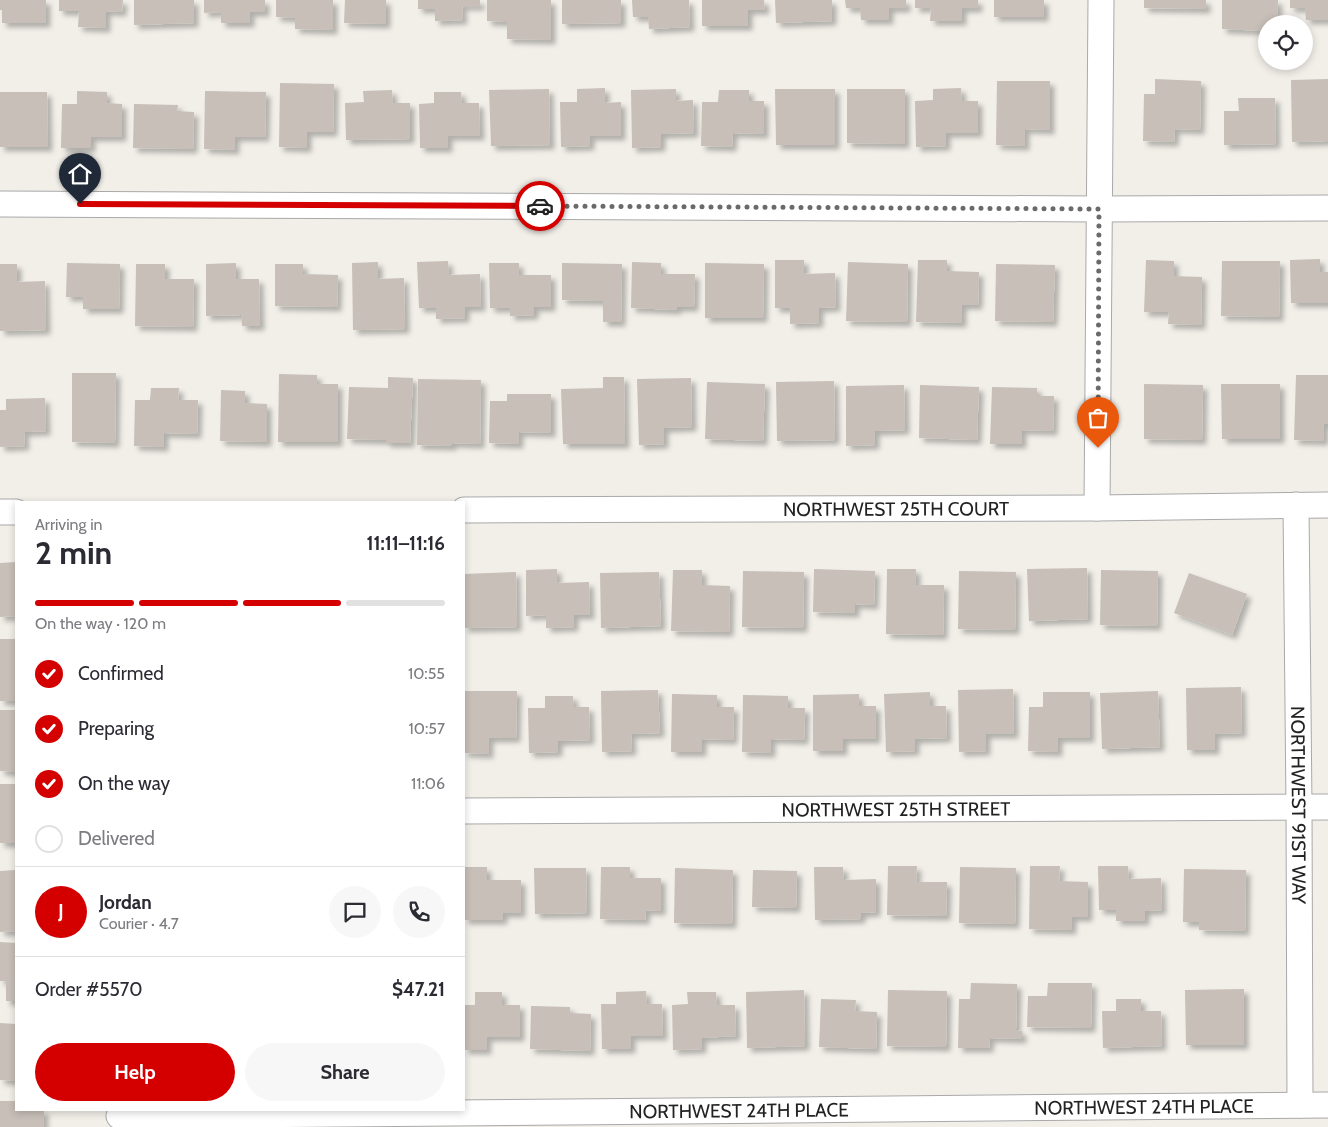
<!DOCTYPE html>
<html lang="en">
<head>
<meta charset="utf-8">
<style>
  :root { --surface:#fff; --page:#f7f7f7; --text:#2b2b33; --muted:#7c7c81; --line:#e1e1e2; --accent:#d40000 }
  body { margin:0; font-family:Cabin,sans-serif; background:var(--page); color:var(--text); height:100vh; display:flex; flex-direction:column; font-size:19px; white-space:nowrap }
  * { box-sizing:border-box; margin:0 }
  p { font-size:16px; color:var(--muted) }
  .icon { flex:none; width:28px; height:28px; fill:none; stroke:currentColor; stroke-width:2; stroke-linecap:round; stroke-linejoin:round }
  .map { position:relative; flex:1; overflow:hidden }
  .drawer { position:absolute; left:15px; top:501px; width:450px; height:610px; display:flex; flex-direction:column; background:var(--surface); border-radius:0px; box-shadow:0 2px 8px #0003 }
  .drawer>* { flex:none }
  .fabs { position:absolute; left:1258px; top:15px; display:grid; gap:10px }
  .fabs a { display:grid; place-items:center; width:55px; height:55px; border-radius:50%; background:var(--surface); box-shadow:0 2px 8px #0003; font-size:25px }
  .pin { position:absolute; display:grid; place-items:center; width:42px; height:42px; color:#fff; margin:-51px -21px; border-radius:50% 50% 50% 0; rotate:-45deg; box-shadow:0 0 5px #0007 }
  .pin .icon { rotate:45deg }
  .courier { position:absolute; display:grid; place-items:center; width:50px; height:50px; margin:-25px; border:4px solid #d40000; border-radius:50%; background:#fff; color:#222; box-shadow:0 1px 6px #0007 }
  .summary em { font-style:normal; font-weight:800 }
  .summary div { display:flex; flex-direction:column-reverse }
  .summary { display:flex; align-items:center; justify-content:space-between; height:85px; padding:0 20px }
  h1 { font-size:32px; font-weight:800; line-height:38px }
  .bar { display:grid; grid-template-columns:repeat(4,1fr); gap:8px 5px; align-content:center; height:60px; padding:0 20px }
  .bar i { height:6px; border-radius:4px; background:var(--line) }
  .bar .current { background:var(--accent) }
  .bar p { grid-column:span 4 }
  .line { display:flex; align-items:center; gap:12px; padding:0 20px; border-top:1px solid var(--line) }
  .line div { flex:1 }
  .round { display:grid; place-items:center; flex:none; width:52px; height:52px; border-radius:26px; background:var(--page) }
  ol { padding:0 20px; list-style:none }
  li { display:flex; align-items:center; gap:15px; height:55px }
  li p { margin-inline-start:auto }
  li .icon { padding:5px; border-radius:50%; background:var(--accent); color:#fff; stroke-width:4 }
  li:last-child { color:var(--muted) }
  li i { width:28px; height:28px; border:2px solid var(--line); border-radius:50% }
  .primary-button { display:flex; gap:10px; margin-top:auto; padding:10px 20px }
  .primary-button a { flex:1; height:58px; border-radius:30px; background:var(--accent); color:#fff; font-size:20px; font-weight:800; line-height:58px; text-align:center }
  .primary-button a+a { background:var(--page); color:var(--text) }
  .map>svg:first-child { display:block }
</style>
</head>
<body>
<div class="map">
<svg width="1328" height="1127" viewBox="0 0 1328 1127">
  <defs>
    <filter id="shadow"><feDropShadow dx="4.5" dy="4.5" stdDeviation="2.5" flood-color="#0004"/></filter>
  </defs>
  <rect width="100%" height="100%" fill="#f2efe9"/>
  <g fill="#c7bfb8" filter="url(#shadow)">
    <polygon points="0,0 46,0 46,23 2,23 2,10 0,10"/>
    <polygon points="59,0 123,0 122,12 106,11 106,28 78,27 79,11 59,11"/>
    <polygon points="134,0 194,0 194,23 134,25"/>
    <polygon points="204,0 265,0 265,12 250,12 250,23 221,23 221,12 204,13"/>
    <polygon points="276,0 333,0 333,30 295,29 295,18 276,17"/>
    <polygon points="345,0 386,0 386,24 344,23"/>
    <polygon points="418,0 480,0 480,6 462,6 463,20 435,21 435,9 418,9"/>
    <polygon points="487,0 551,0 551,40 507,39 507,22 487,21"/>
    <polygon points="562,0 621,0 621,23 562,24"/>
    <polygon points="632,0 689,0 690,27 649,29 648,17 633,17"/>
    <polygon points="702,0 764,0 765,10 748,10 748,26 702,26"/>
    <polygon points="775,0 832,0 832,21 776,23"/>
    <polygon points="845,0 906,0 906,8 889,8 889,20 861,20 860,8 846,8"/>
    <polygon points="915,0 978,0 978,8 962,8 962,21 930,21 931,8 915,8"/>
    <rect x="994" y="0" width="50" height="17"/>
    <polygon points="1144,0 1206,0 1206,9 1144,8"/>
    <polygon points="1222,0 1278,0 1277,24 1266,24 1266,31 1222,29"/>
    <polygon points="1290,0 1328,0 1328,20 1306,20 1305,8 1290,8"/>
    <polygon points="1155,79 1201,81 1200,130 1175,129 1174,142 1143,141 1144,94 1155,94"/>
    <polygon points="1328,79 1328,141 1292,142 1291,80"/>
    <polygon points="997,81 1050,81 1050,130 1025,129 1025,146 996,145"/>
    <polygon points="280,83 334,84 333,132 307,132 307,148 279,147"/>
    <polygon points="605,88 605,103 621,102 621,136 590,136 590,146 561,147 560,102 577,102 577,89"/>
    <polygon points="961,88 962,101 978,101 978,133 946,133 946,146 916,147 915,101 933,100 933,89"/>
    <polygon points="549,89 550,145 491,146 489,90"/>
    <polygon points="676,89 676,101 693,100 694,133 661,134 661,147 632,148 631,90"/>
    <polygon points="775,89 835,89 835,145 776,145"/>
    <polygon points="847,89 905,89 905,144 847,143"/>
    <polygon points="392,90 393,103 410,103 410,139 346,140 345,103 364,102 363,91"/>
    <polygon points="719,90 749,90 749,101 764,101 764,134 733,133 732,147 701,146 702,102 718,102"/>
    <polygon points="77,91 107,92 107,103 122,104 122,137 91,137 91,148 61,148 62,104 77,104"/>
    <polygon points="205,91 266,92 265,137 235,137 235,150 204,149"/>
    <polygon points="0,92 47,92 48,147 0,147"/>
    <polygon points="434,92 461,92 462,103 479,103 480,136 448,136 448,148 420,148 419,104 434,103"/>
    <polygon points="1238,98 1275,98 1276,144 1224,145 1224,111 1239,111"/>
    <polygon points="134,104 178,105 177,111 194,112 193,149 133,148"/>
    <polygon points="1320,259 1320,272 1328,272 1328,303 1291,303 1290,260"/>
    <polygon points="775,260 804,260 804,274 835,273 836,307 819,308 819,323 790,324 790,308 775,308"/>
    <polygon points="918,260 947,260 947,271 979,272 978,305 962,305 962,323 916,322"/>
    <polygon points="1146,260 1174,261 1174,276 1202,277 1201,325 1168,324 1169,312 1144,312"/>
    <polygon points="448,261 449,275 480,274 481,307 465,307 465,318 436,319 436,308 419,308 417,262"/>
    <polygon points="1222,261 1280,261 1279,317 1221,316"/>
    <polygon points="378,262 378,279 404,278 405,329 353,330 352,263"/>
    <polygon points="632,262 661,263 661,274 695,274 694,307 677,307 677,310 631,308"/>
    <polygon points="848,262 908,264 907,322 846,321"/>
    <polygon points="67,263 120,264 119,309 83,309 83,297 66,297"/>
    <polygon points="236,263 236,279 259,279 260,326 242,326 241,315 206,316 206,264"/>
    <polygon points="489,263 519,263 519,275 551,275 551,307 534,307 534,315 510,316 510,308 490,308"/>
    <polygon points="562,263 622,264 621,322 603,322 603,301 562,300"/>
    <polygon points="705,263 764,264 763,318 705,318"/>
    <polygon points="0,264 17,264 17,282 45,281 46,330 0,331"/>
    <polygon points="136,264 165,264 165,279 194,279 193,327 135,326"/>
    <polygon points="275,264 303,264 303,274 338,275 337,307 275,306"/>
    <polygon points="996,264 1055,265 1053,322 995,321"/>
    <polygon points="72,373 116,373 115,443 72,442"/>
    <polygon points="279,374 317,375 317,384 338,384 338,442 278,442"/>
    <polygon points="1296,375 1328,375 1328,424 1324,424 1324,441 1294,440"/>
    <polygon points="388,377 413,378 410,443 386,443 386,440 347,439 349,387 388,388"/>
    <polygon points="603,377 624,377 625,444 563,444 561,389 603,388"/>
    <polygon points="691,378 692,427 664,428 664,444 639,445 637,379"/>
    <polygon points="418,379 481,380 480,444 452,443 452,446 417,445"/>
    <polygon points="834,381 835,440 777,441 776,382"/>
    <polygon points="707,382 765,384 763,441 705,439"/>
    <polygon points="1144,384 1203,385 1202,440 1144,439"/>
    <polygon points="1221,384 1280,384 1280,439 1222,439"/>
    <polygon points="904,385 905,430 875,431 875,445 846,446 846,386"/>
    <polygon points="920,385 979,387 977,440 919,438"/>
    <polygon points="992,387 1037,388 1037,396 1054,396 1053,431 1022,430 1022,444 990,444"/>
    <polygon points="151,388 179,388 178,400 198,400 197,434 164,433 164,447 134,446 135,400 150,400"/>
    <polygon points="221,390 245,391 245,403 267,404 267,442 220,441"/>
    <polygon points="507,394 551,394 551,433 519,432 519,444 489,443 490,401 507,401"/>
    <polygon points="45,398 46,431 24,432 25,446 0,447 0,410 6,410 6,399"/>
    <polygon points="16,562 16,616 0,617 0,563"/>
    <polygon points="1087,568 1088,619 1029,621 1027,569"/>
    <polygon points="557,569 557,583 589,582 590,615 574,615 574,627 546,628 546,615 526,616 526,570"/>
    <polygon points="814,569 875,571 874,605 855,604 855,613 813,612"/>
    <polygon points="887,569 916,569 916,585 944,585 943,635 886,634"/>
    <polygon points="673,570 702,570 702,585 730,586 729,632 671,631"/>
    <polygon points="1101,570 1158,571 1157,626 1100,625"/>
    <polygon points="743,571 804,572 803,628 742,627"/>
    <polygon points="959,571 1016,572 1015,630 958,629"/>
    <polygon points="516,572 517,627 464,628 464,574"/>
    <polygon points="659,572 661,626 601,628 600,573"/>
    <polygon points="1189,573 1247,594 1232,635 1174,613"/>
    <rect x="0" y="639" width="16" height="62"/>
    <polygon points="1241,687 1242,733 1215,734 1215,750 1187,750 1186,688"/>
    <polygon points="1013,689 1014,734 986,734 986,751 959,752 958,690"/>
    <polygon points="658,690 660,733 631,734 632,751 602,752 601,691"/>
    <polygon points="464,691 517,691 516,738 489,738 489,754 464,753"/>
    <polygon points="1158,691 1160,747 1102,749 1100,693"/>
    <polygon points="930,692 930,706 946,706 947,738 915,739 915,751 886,752 884,694"/>
    <polygon points="1043,692 1090,692 1090,738 1058,738 1058,752 1028,751 1029,707 1043,707"/>
    <polygon points="672,694 717,695 717,707 734,707 733,740 702,739 702,752 671,752"/>
    <polygon points="859,694 859,706 876,706 876,739 843,739 843,751 813,751 813,695"/>
    <polygon points="743,695 788,696 788,708 805,708 804,740 771,739 771,753 742,752"/>
    <polygon points="545,696 573,696 574,707 589,707 590,740 558,741 558,752 529,753 528,708 545,708"/>
    <polygon points="0,710 16,710 16,772 0,771"/>
    <rect x="0" y="784" width="16" height="59"/>
    <polygon points="888,866 917,866 916,882 947,882 946,916 887,915"/>
    <polygon points="1030,866 1060,866 1059,881 1088,882 1088,917 1072,917 1072,930 1029,929"/>
    <polygon points="1098,866 1128,866 1129,879 1161,878 1162,910 1145,911 1145,921 1116,921 1116,910 1099,910"/>
    <polygon points="464,867 487,867 487,880 521,880 521,913 503,913 503,920 464,920"/>
    <polygon points="601,867 630,867 630,878 661,878 661,911 646,910 645,920 600,919"/>
    <polygon points="814,867 843,867 844,880 876,879 876,912 861,913 861,919 815,920"/>
    <polygon points="960,867 1016,868 1015,924 959,923"/>
    <polygon points="534,868 586,868 587,913 535,914"/>
    <polygon points="675,868 733,870 732,924 674,923"/>
    <polygon points="1184,869 1246,870 1245,931 1199,930 1199,922 1183,922"/>
    <polygon points="16,870 16,931 0,932 0,871"/>
    <polygon points="753,870 797,871 796,908 752,907"/>
    <polygon points="0,942 16,943 16,1001 6,1001 6,981 0,981"/>
    <polygon points="971,983 1017,984 1016,1030 1022,1031 1022,1039 990,1038 989,1048 958,1048 959,999 970,999"/>
    <polygon points="1048,983 1092,983 1091,1028 1027,1027 1028,996 1047,996"/>
    <polygon points="1244,989 1244,1045 1186,1045 1185,990"/>
    <polygon points="804,990 805,1046 747,1048 746,992"/>
    <polygon points="888,990 947,991 946,1047 887,1046"/>
    <polygon points="646,991 647,1004 662,1004 663,1036 631,1036 631,1049 602,1049 601,1004 616,1004 616,992"/>
    <polygon points="475,992 502,992 502,1005 520,1005 520,1037 487,1037 487,1050 464,1050 464,1005 475,1005"/>
    <polygon points="687,992 716,992 717,1005 735,1005 736,1036 702,1038 702,1049 673,1050 672,1005 688,1004"/>
    <polygon points="821,999 856,1000 855,1011 877,1012 876,1049 819,1047"/>
    <polygon points="1116,999 1141,999 1141,1011 1161,1011 1162,1046 1103,1048 1102,1011 1116,1011"/>
    <polygon points="531,1006 570,1007 570,1013 591,1014 590,1051 530,1049"/>
    <polygon points="0,1023 16,1024 16,1081 0,1080"/>
    <polygon points="0,1101 16,1101 16,1110 44,1110 44,1127 0,1127"/>
  </g>
  <g fill="none" stroke-linecap="round" stroke-linejoin="round">
    <g stroke="#a9a9a9" stroke-width="27">
      <g id="minor">
        <polyline points="0,204 1099,209 1328,208"/>
        <path id="s1" d="M 1296,505 L 1299,807 L 1300,1105"/>
        <polyline points="1097,508 1101,0"/>
        <path id="s2" d="M 464,510 L 1097,508 L 1328,505"/>
        <polyline points="0,512 16,512"/>
        <path id="s3" d="M 464,811 L 1328,807"/>
        <path id="s4" d="M 119,1116 L 1328,1105"/>
      </g>
    </g>
    <use href="#minor" stroke="#fff" stroke-width="25"/>
  </g>
  <g fill="none" stroke-linecap="round" stroke-linejoin="round">
    <polyline stroke="#6b6a68" stroke-width="5" stroke-dasharray="0 9" points="540,206 1099,209 1098,448"/>
    <polyline stroke="#d40000" stroke-width="6" points="80,204 540,206"/>
  </g>
  <g text-anchor="middle" dominant-baseline="central" stroke-width="4.5" stroke-linejoin="round" paint-order="stroke">
    <g font-size="19" fill="#222" stroke="#fff">
      <text stroke="none"><textPath href="#s2" startOffset="432">NORTHWEST 25TH COURT</textPath></text>
      <text stroke="none"><textPath href="#s1" startOffset="300">NORTHWEST 91ST WAY</textPath></text>
      <text stroke="none"><textPath href="#s3" startOffset="432">NORTHWEST 25TH STREET</textPath></text>
      <text stroke="none"><textPath href="#s4" startOffset="1025">NORTHWEST 24TH PLACE</textPath></text>
      <text stroke="none"><textPath href="#s4" startOffset="620">NORTHWEST 24TH PLACE</textPath></text>
    </g>
  </g>
</svg>
<div class="fabs">
<a><svg class="icon" aria-label="locate" viewBox="0 0 24 24"><circle cx="12" cy="12" r="6"/><path d="M12 2v4M12 18v4M2 12h4M18 12h4"/></svg></a>
</div>
<div class="pin" style="left:1098px;top:448px;background:#ea580c"><svg class="icon" aria-label="bag" viewBox="0 0 24 24"><path d="M5 8h14l-1 12H6zM9 8a3 3 0 0 1 6 0"/></svg></div>
<div class="pin" style="left:80px;top:204px;background:#1f2937"><svg class="icon" aria-label="home" viewBox="0 0 24 24"><path d="M3 11l9-7 9 7M6 9v11h12V9"/></svg></div>
<div class="courier" style="left:540px;top:206px"><svg class="icon" aria-label="car" viewBox="0 0 24 24"><path d="M5 17H2v-5l4-1 3-4h7l3 4 3 1v5h-3M9 17h6M6 11h13"/><circle cx="7" cy="17" r="2"/><circle cx="17" cy="17" r="2"/></svg></div>
<section class="drawer">
<div class="summary"><div><h1>2 min</h1><p>Arriving in</p></div><em>11:11–11:16</em></div>
<div class="bar"><i class="current"></i><i class="current"></i><i class="current"></i><i></i><p>On the way · 120 m</p></div>
<ol>
<li><svg class="icon" aria-label="check" viewBox="0 0 24 24"><path d="M5 12l5 5 9-10"/></svg>Confirmed<p>10:55</p></li>
<li><svg class="icon" aria-label="check" viewBox="0 0 24 24"><path d="M5 12l5 5 9-10"/></svg>Preparing<p>10:57</p></li>
<li><svg class="icon" aria-label="check" viewBox="0 0 24 24"><path d="M5 12l5 5 9-10"/></svg>On the way<p>11:06</p></li>
<li><i></i>Delivered</li>
</ol>
<div class="line" style="height:90px"><b class="round" style="background:var(--accent);color:#fff">J</b><div><b>Jordan</b><p>Courier · 4.7</p></div><a class="round"><svg class="icon" aria-label="chat" viewBox="0 0 24 24"><path d="M4 5h16v11H9l-5 4z"/></svg></a><a class="round"><svg class="icon" aria-label="phone" viewBox="0 0 24 24"><path d="M5 4h4l2 5-3 2q2 4 5 5l2-3 5 2v4C11 20 4 13 5 4z"/></svg></a></div>
<div class="line" style="height:65px"><div>Order #5570</div><b>$47.21</b></div>
<div class="primary-button"><a>Help</a><a>Share</a></div>
</section>
</div>
</body>
</html>
